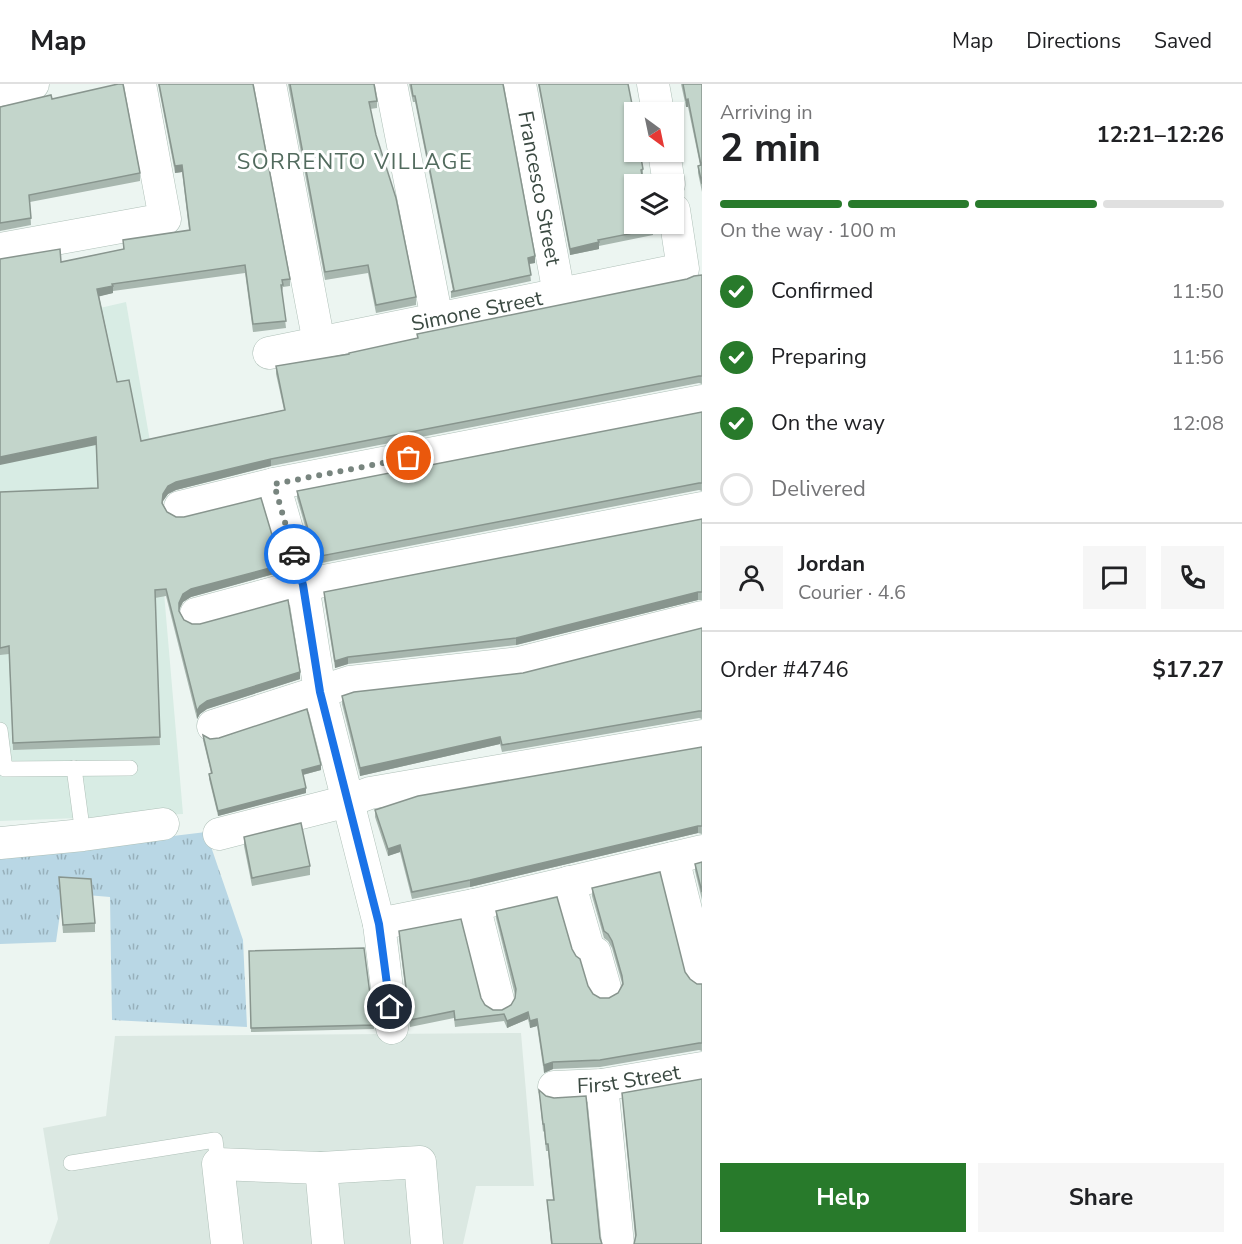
<!DOCTYPE html>
<html lang="en">
<head>
<meta charset="utf-8">
<style>
  :root { --surface:#fff; --page:#f6f6f6; --text:#202124; --muted:#757577; --line:#e0e0e0; --accent:#287a2b }
  body { margin:0; font-family:"Nunito Sans",sans-serif; background:var(--page); color:var(--text); height:100vh; display:flex; flex-direction:column; font-size:22px; white-space:nowrap }
  * { box-sizing:border-box; margin:0 }
  p { font-size:20px; color:var(--muted) }
  .icon { flex:none; width:33px; height:33px; fill:none; stroke:currentColor; stroke-width:2; stroke-linecap:round; stroke-linejoin:round }
  .map { position:relative; flex:1; overflow:hidden }
  .panel { display:flex; flex-direction:column; background:var(--surface); width:540px }
  .panel>* { flex:none }
  .needle { width:39px; rotate:147deg }
  .tools { position:absolute; left:624px; top:18px; display:grid; gap:12px }
  .tools a { display:grid; place-items:center; width:60px; height:60px; border-radius:0px; background:var(--surface); box-shadow:0 2px 4px #0004; font-size:30px }
  .pin { position:absolute; display:grid; place-items:center; width:51px; height:51px; color:#fff; margin:-26px; border:3px solid #fff; border-radius:50%; box-shadow:0 2px 6px #0007 }
  .courier { position:absolute; display:grid; place-items:center; width:60px; height:60px; margin:-30px; border:4px solid #1a73e8; border-radius:50%; background:#fff; color:#222; box-shadow:0 2px 8px #0007 }
  .headline em { font-style:normal; font-weight:700 }
  .headline div { display:flex; flex-direction:column-reverse }
  .headline { display:flex; align-items:center; justify-content:space-between; height:102px; padding:0 18px }
  h1 { font-size:39px; font-weight:700; line-height:45px }
  .bar { display:grid; grid-template-columns:repeat(4,1fr); gap:9px 6px; align-content:center; height:72px; padding:0 18px }
  .bar i { height:8px; border-radius:4px; background:var(--line) }
  .bar .current { background:var(--accent) }
  .bar p { grid-column:span 4 }
  .line { display:flex; align-items:center; gap:15px; padding:0 18px; border-top:2px solid var(--line) }
  .line div { flex:1 }
  .round { display:grid; place-items:center; flex:none; width:63px; height:63px; border-radius:0px; background:var(--page) }
  ol { padding:0 18px; list-style:none }
  li { display:flex; align-items:center; gap:18px; height:66px }
  li p { margin-inline-start:auto }
  li .icon { padding:6px; border-radius:50%; background:var(--accent); color:#fff; stroke-width:4 }
  li:last-child { color:var(--muted) }
  li i { width:33px; height:33px; border:3px solid var(--line); border-radius:50% }
  .cta { display:flex; gap:12px; margin-top:auto; padding:12px 18px }
  .cta a { flex:1; height:69px; border-radius:0px; background:var(--accent); color:#fff; font-size:24px; font-weight:700; line-height:69px; text-align:center }
  .cta a+a { background:var(--page); color:var(--text) }
  header { display:flex; align-items:center; gap:36px; box-sizing:border-box; height:84px; padding:0 30px; background:var(--surface); border-bottom:2px solid var(--line) }
  header strong { font-size:28px }
  nav { display:flex; gap:33px; margin-inline-start:auto; font-size:21px }
  main { display:flex; flex:1; min-height:0 }
  .map>svg:first-child { display:block }
</style>
</head>
<body>
<header>
<strong>Map</strong>
<nav><a>Map</a><a>Directions</a><a>Saved</a></nav>
</header>
<main>
<div class="map">
<svg width="702" height="1160" viewBox="0 0 702 1160">
  <defs>
    <pattern id="grass-tufts" width="24" height="20" patternUnits="userSpaceOnUse" patternTransform="scale(1.5)"><rect width="24" height="20" fill="#b9d7e5"/><path d="M3 7l-1-3M5 7V3M7 7l1-3M15 17l-1-3M17 17v-4M19 17l1-3" fill="none" stroke="#97b0bb"/></pattern>
  </defs>
  <rect width="100%" height="100%" fill="#ecf5f1"/>
  <polygon fill="#dbe8e2" points="521,949 534,1102 476,1102 463,1160 49,1160 58,1135 43,1044 106,1032 115,952"/>
  <polygon fill="#d8ece4" points="126,218 152,369 183,730 0,737 0,247"/>
  <polygon fill="url(#grass-tufts)" points="206,748 243,856 247,943 112,936 110,813 63,809 56,858 0,860 0,773"/>
  <g fill="none" stroke-linecap="round" stroke-linejoin="round">
    <g stroke="#afc0b8" stroke-width="16">
      <g id="service">
        <polyline points="0,646 5,685 130,684"/>
        <polyline points="74,684 83,751"/>
        <polyline points="71,1079 215,1056 218,1080"/>
      </g>
    </g>
    <g stroke="#afc0b8" stroke-width="33">
      <g id="minor">
        <polyline points="270,0 319,259"/>
        <polyline points="391,0 437,235"/>
        <path id="s1" d="M 520,0 L 559,210"/>
        <polyline points="653,0 658,28"/>
        <polyline points="0,6 33,0"/>
        <polyline points="664,68 669,100"/>
        <polyline points="0,165 165,135 140,0"/>
        <path id="s2" d="M 269,269 L 683,185 L 674,126"/>
        <polyline points="274,400 303,501 320,607 379,840 392,944"/>
        <polyline points="180,423 274,400 702,317"/>
        <polyline points="196,530 303,501 702,424"/>
        <polyline points="213,642 350,598 519,579 702,533"/>
        <polyline points="219,750 348,717 370,709 702,652"/>
        <polyline points="0,759 83,751 163,740"/>
        <polyline points="673,774 702,890"/>
        <polyline points="569,798 589,867 595,869 605,904"/>
        <polyline points="474,821 498,916"/>
        <polyline points="379,840 474,821 702,767"/>
        <polyline points="602,1001 618,1160"/>
        <path id="s3" d="M 554,1003 L 602,1001 L 702,984"/>
        <polyline points="321,1084 328,1160"/>
        <polyline points="227,1160 218,1080 321,1084 420,1078 427,1160"/>
      </g>
    </g>
    <use href="#service" stroke="#fff" stroke-width="15"/>
    <use href="#minor" stroke="#fff" stroke-width="32"/>
  </g>
  <g fill="#a8b7af">
    <polygon points="158,0 253,0 290,195 290,202 283,203 282,208 286,244 253,248 245,189 113,207 113,209 99,212 117,298 141,357 284,326 276,290 276,282 349,270 417,254 417,250 687,195 702,191 702,300 699,299 271,382 176,406 168,410 163,417 163,420 167,428 281,488 191,513 183,518 179,526 184,536 300,595 207,625 200,630 197,635 166,512 155,514 160,661 13,666 9,570 0,571 0,408 98,404 96,361 61,178 123,165 123,156 189,146 182,88 175,89"/>
    <polygon points="288,0 374,0 377,17 377,24 370,25 376,51 416,213 416,221 376,229 368,189 325,196"/>
    <polygon points="409,0 503,0 535,179 529,180 531,197 451,214 451,208 453,207 415,18 413,18"/>
    <polygon points="538,0 628,0 643,85 643,91 642,92 653,145 653,151 599,162 599,165 570,171"/>
    <polygon points="681,0 702,0 702,108 698,89 698,82 700,81 688,23 686,23"/>
    <polygon points="52,15 140,89 140,97 30,118 31,141 0,147 0,23"/>
    <polygon points="702,328 702,407 699,406 316,480 297,414 297,407"/>
    <polygon points="702,435 702,516 698,516 516,561 348,580 335,584 324,515 324,508"/>
    <polygon points="702,544 702,635 699,634 502,668 500,660 360,692 342,620 342,612 523,589"/>
    <polygon points="203,651 210,655 321,686 303,691 306,709 218,732 209,695 209,690 211,689 203,656"/>
    <polygon points="702,663 702,750 698,749 470,803 412,815 400,768 388,772 375,733 375,726"/>
    <polygon points="244,753 310,782 310,791 252,802 244,762"/>
    <polygon points="702,778 702,816 695,787 695,780"/>
    <polygon points="59,793 95,839 95,848 63,849"/>
    <polygon points="592,804 685,888 690,895 697,900 702,900 702,967 699,966 600,983 553,985 544,989 537,942 530,944 528,935 507,944 504,937 455,943 454,934 410,943 399,854 399,847 481,914 485,921 493,926 502,926 511,921 515,914 515,911 496,834 496,827 572,865 588,902 593,910 600,914 609,914 618,909 622,899 612,864 608,857 604,854 592,812"/>
    <polygon points="249,867 374,941 374,945 251,948"/>
    <polygon points="702,995 635,1153 622,1009"/>
    <polygon points="539,1006 600,1154 602,1160 551,1160 547,1116 553,1116 548,1067 546,1067 544,1047 543,1048"/>
  </g>
  <g fill="#88958e">
    <polygon points="688,15 688,23 686,23 686,16"/>
    <polygon points="182,81 182,88 175,89 175,82"/>
    <polygon points="599,158 599,165 570,171 570,165"/>
    <polygon points="535,172 535,179 528,180 528,174"/>
    <polygon points="113,202 113,209 97,213 97,205"/>
    <polygon points="96,353 96,361 0,381 0,373"/>
    <polygon points="271,375 271,382 176,406 168,410 163,417 163,410 168,402 176,398"/>
    <polygon points="281,481 281,488 191,513 183,518 179,526 179,519 183,510 191,505"/>
    <polygon points="698,508 698,516 516,561 516,554"/>
    <polygon points="348,573 348,580 335,584 335,577"/>
    <polygon points="300,588 300,595 207,625 200,630 197,635 197,627 200,622 207,617"/>
    <polygon points="500,653 500,660 360,692 360,684"/>
    <polygon points="321,681 321,686 302,691 302,686"/>
    <polygon points="306,704 306,709 218,732 218,727"/>
    <polygon points="698,742 698,749 470,803 470,796"/>
    <polygon points="400,761 400,768 388,772 388,765"/>
    <polygon points="528,928 528,935 507,944 507,937"/>
    <polygon points="537,935 537,942 530,944 530,937"/>
    <polygon points="553,978 553,985 544,989 544,981"/>
  </g>
  <g fill="#c3d5cb" stroke="#88958e" stroke-width="1.5">
    <polygon points="118,0 123,0 140,89 29,111 31,134 0,139 0,23 51,11 52,15"/>
    <polygon points="159,0 253,0 290,195 282,196 283,201 281,201 286,237 253,240 245,181 112,200 113,202 97,205 117,298 129,296 141,357 285,326 276,282 349,270 349,269 418,254 417,250 687,195 694,192 702,191 702,292 699,292 271,375 176,398 168,402 163,410 162,419 167,428 176,433 184,433 261,414 281,481 191,505 183,510 179,519 179,527 184,536 192,540 200,540 288,516 300,588 207,617 200,622 197,627 166,505 155,506 160,653 13,659 9,562 0,564 0,408 98,404 96,353 0,373 0,175 60,165 61,178 124,165 123,156 190,146 182,81 175,82"/>
    <polygon points="290,0 374,0 377,17 369,18 376,51 396,114 416,213 376,221 368,181 325,188"/>
    <polygon points="411,0 503,0 535,172 528,174 531,191 451,208 454,206 415,12 413,12"/>
    <polygon points="539,0 628,0 632,20 631,20 634,39 634,68 640,68 643,85 641,86 644,100 634,100 634,140 652,140 653,145 598,156 599,158 570,165"/>
    <polygon points="683,0 702,0 702,100 698,82 701,81 688,15 686,16"/>
    <polygon points="702,328 702,399 699,399 316,473 297,407"/>
    <polygon points="702,435 702,508 698,508 516,554 348,573 335,577 324,508"/>
    <polygon points="702,544 702,627 699,627 502,661 500,653 360,684 342,612 354,608 523,589"/>
    <polygon points="307,625 321,681 302,686 306,704 218,727 209,690 212,689 203,651 210,655 219,654"/>
    <polygon points="702,663 702,742 698,742 470,796 412,808 400,761 388,765 375,726 418,712"/>
    <polygon points="301,739 310,782 252,794 244,753"/>
    <polygon points="702,778 702,808 695,780"/>
    <polygon points="660,788 685,888 690,895 697,900 702,900 702,959 699,959 600,976 553,978 544,981 537,935 530,937 528,928 507,937 504,930 455,936 454,927 410,936 399,847 461,835 481,914 485,921 493,926 502,926 511,921 515,914 516,905 496,827 557,813 572,865 576,872 580,875 588,902 593,910 600,914 609,914 618,909 623,900 622,892 612,857 608,850 604,847 592,804"/>
    <polygon points="59,793 91,795 95,839 63,841"/>
    <polygon points="364,864 374,941 251,944 249,867"/>
    <polygon points="702,995 702,1160 634,1160 636,1151 622,1009"/>
    <polygon points="539,1006 546,1012 554,1014 586,1012 600,1154 602,1160 552,1160 547,1116 554,1116 548,1060 546,1060 544,1040 543,1040"/>
  </g>
  <g fill="none" stroke-linecap="round" stroke-linejoin="round">
    <polyline stroke="#78857f" stroke-width="6" stroke-dasharray="0 10.8" points="294,470 274,400 409,374"/>
    <polyline stroke="#1a73e8" stroke-width="8" points="294,470 303,501 320,608 379,840 390,923"/>
  </g>
  <g text-anchor="middle" dominant-baseline="central" stroke-width="6" stroke-linejoin="round" paint-order="stroke">
    <g font-size="21" fill="#3a4941" stroke="#fff">
      <text stroke="none"><textPath href="#s1" startOffset="106">Francesco Street</textPath></text>
      <text stroke="none"><textPath href="#s2" startOffset="212">Simone Street</textPath></text>
      <text stroke="none"><textPath href="#s3" startOffset="75">First Street</textPath></text>
    </g>
    <g font-size="22" letter-spacing="1.5" fill="#526b5e" stroke="#fff">
      <text x="355" y="78">SORRENTO VILLAGE</text>
    </g>
  </g>
</svg>
<div class="tools">
<a><svg class="needle" viewBox="-14 -14 28 28"><path d="M0-13l5 13h-10z" fill="#e53935"/><path d="M0 13l5-13h-10z" fill="#757577"/></svg></a>
<a><svg class="icon" aria-label="layers" viewBox="0 0 24 24"><path d="M12 4l9 5-9 5-9-5zM3 14l9 5 9-5"/></svg></a>
</div>
<div class="pin" style="left:409px;top:374px;background:#ea580c"><svg class="icon" aria-label="bag" viewBox="0 0 24 24"><path d="M5 8h14l-1 12H6zM9 8a3 3 0 0 1 6 0"/></svg></div>
<div class="pin" style="left:390px;top:923px;background:#1f2937"><svg class="icon" aria-label="home" viewBox="0 0 24 24"><path d="M3 11l9-7 9 7M6 9v11h12V9"/></svg></div>
<div class="courier" style="left:294px;top:470px"><svg class="icon" aria-label="car" viewBox="0 0 24 24"><path d="M5 17H2v-5l4-1 3-4h7l3 4 3 1v5h-3M9 17h6M6 11h13"/><circle cx="7" cy="17" r="2"/><circle cx="17" cy="17" r="2"/></svg></div>
</div>
<section class="panel">
<div class="headline"><div><h1>2 min</h1><p>Arriving in</p></div><em>12:21–12:26</em></div>
<div class="bar"><i class="current"></i><i class="current"></i><i class="current"></i><i></i><p>On the way · 100 m</p></div>
<ol>
<li><svg class="icon" aria-label="check" viewBox="0 0 24 24"><path d="M5 12l5 5 9-10"/></svg>Confirmed<p>11:50</p></li>
<li><svg class="icon" aria-label="check" viewBox="0 0 24 24"><path d="M5 12l5 5 9-10"/></svg>Preparing<p>11:56</p></li>
<li><svg class="icon" aria-label="check" viewBox="0 0 24 24"><path d="M5 12l5 5 9-10"/></svg>On the way<p>12:08</p></li>
<li><i></i>Delivered</li>
</ol>
<div class="line" style="height:108px"><a class="round"><svg class="icon" aria-label="person" viewBox="0 0 24 24"><circle cx="12" cy="8" r="4"/><path d="M4 21q1-7 8-7t8 7"/></svg></a><div><b>Jordan</b><p>Courier · 4.6</p></div><a class="round"><svg class="icon" aria-label="chat" viewBox="0 0 24 24"><path d="M4 5h16v11H9l-5 4z"/></svg></a><a class="round"><svg class="icon" aria-label="phone" viewBox="0 0 24 24"><path d="M5 4h4l2 5-3 2q2 4 5 5l2-3 5 2v4C11 20 4 13 5 4z"/></svg></a></div>
<div class="line" style="height:78px"><div>Order #4746</div><b>$17.27</b></div>
<div class="cta"><a>Help</a><a>Share</a></div>
</section>
</main>
</body>
</html>
